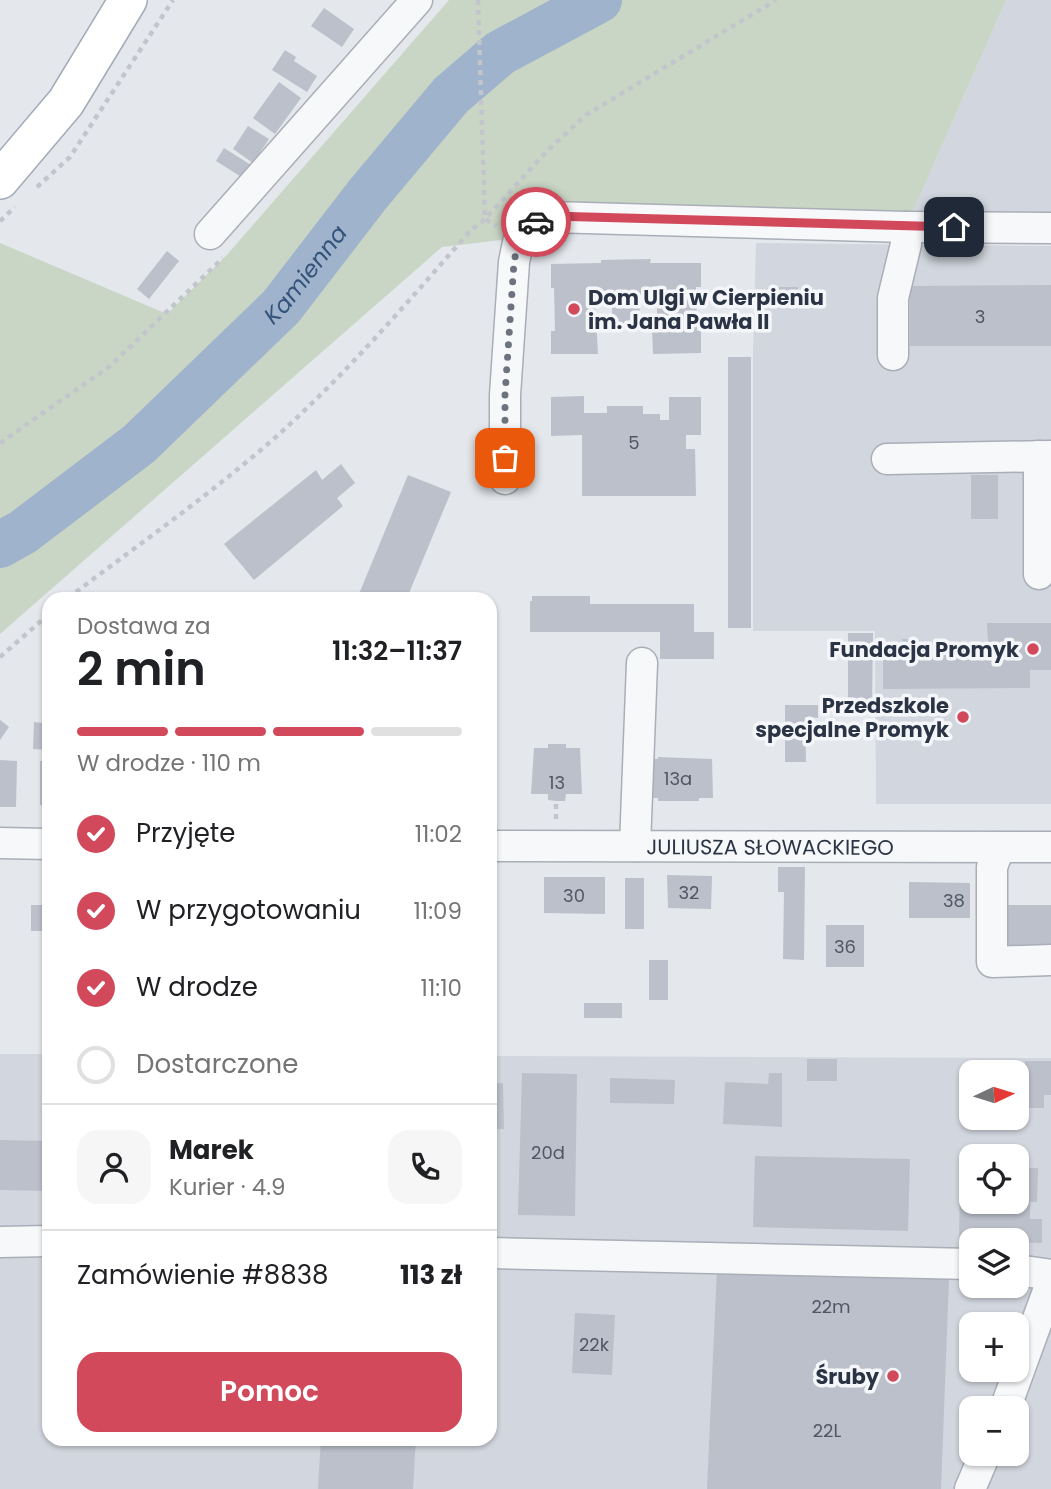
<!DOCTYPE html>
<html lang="pl">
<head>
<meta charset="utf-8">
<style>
  :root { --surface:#fff; --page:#f6f6f6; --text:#202124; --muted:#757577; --line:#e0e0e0; --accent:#d1495b }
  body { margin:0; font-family:Poppins,sans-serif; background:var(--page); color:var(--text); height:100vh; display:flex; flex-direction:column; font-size:26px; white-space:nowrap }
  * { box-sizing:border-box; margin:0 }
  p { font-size:23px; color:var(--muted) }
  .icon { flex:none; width:38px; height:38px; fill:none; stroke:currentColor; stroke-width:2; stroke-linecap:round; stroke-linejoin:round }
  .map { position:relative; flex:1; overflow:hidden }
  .drawer { position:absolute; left:42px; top:592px; width:455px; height:854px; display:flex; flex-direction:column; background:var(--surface); border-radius:21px; box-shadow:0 2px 5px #0004 }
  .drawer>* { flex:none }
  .needle { width:46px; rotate:86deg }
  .fabs { position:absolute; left:959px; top:1060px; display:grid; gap:14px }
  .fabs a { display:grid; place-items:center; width:70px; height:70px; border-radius:14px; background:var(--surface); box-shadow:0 2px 5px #0004; font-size:35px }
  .pin { position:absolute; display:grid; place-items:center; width:60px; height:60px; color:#fff; margin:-30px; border-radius:14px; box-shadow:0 4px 10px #0006 }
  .courier { position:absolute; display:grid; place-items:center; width:70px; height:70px; margin:-35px; border:5px solid #d1495b; border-radius:50%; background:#fff; color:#222; box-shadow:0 2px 9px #0007 }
  .summary em { font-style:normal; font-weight:600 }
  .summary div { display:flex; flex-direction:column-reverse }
  .summary { display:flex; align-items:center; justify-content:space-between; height:119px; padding:0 35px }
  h1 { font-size:46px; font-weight:600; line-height:52px }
  .bar { display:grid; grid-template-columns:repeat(4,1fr); gap:10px 7px; align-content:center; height:84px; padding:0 35px }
  .bar i { height:9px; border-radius:5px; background:var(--line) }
  .bar .current { background:var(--accent) }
  .bar p { grid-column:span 4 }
  .line { display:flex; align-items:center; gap:18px; padding:0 35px; border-top:2px solid var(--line) }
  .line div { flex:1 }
  .round { display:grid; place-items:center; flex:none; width:74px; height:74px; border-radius:21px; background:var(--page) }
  ol { padding:0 35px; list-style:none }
  li { display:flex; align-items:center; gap:21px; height:77px }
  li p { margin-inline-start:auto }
  li .icon { padding:7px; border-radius:50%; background:var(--accent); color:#fff; stroke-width:4 }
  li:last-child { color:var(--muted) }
  li i { width:38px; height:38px; border:4px solid var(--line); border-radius:50% }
  .action { display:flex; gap:14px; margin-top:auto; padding:14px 35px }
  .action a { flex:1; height:80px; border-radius:21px; background:var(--accent); color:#fff; font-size:28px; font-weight:600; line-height:80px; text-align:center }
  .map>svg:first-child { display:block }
</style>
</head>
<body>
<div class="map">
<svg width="1051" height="1489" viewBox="0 0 1051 1489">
  <rect width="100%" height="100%" fill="#e4e7ec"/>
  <g fill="#d2d6de" fill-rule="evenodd">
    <polygon points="1006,0 1051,0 1051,228 906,227"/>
    <polygon points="756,243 1051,246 1051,804 876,804 875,631 753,631 753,355"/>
    <path d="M 0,1054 L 49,1054 L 49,1438 L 490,1438 L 490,1056 L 1051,1058 L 1051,1489 L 0,1489 ZM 971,1073 L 1017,1073 L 1017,1118 L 971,1118 ZM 971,1157 L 1017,1157 L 1017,1202 L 971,1202 ZM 971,1241 L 1017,1241 L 1017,1286 L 971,1286 ZM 971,1325 L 1017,1325 L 1017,1370 L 971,1370 ZM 971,1409 L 1017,1409 L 1017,1454 L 971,1454 Z"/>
  </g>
  <polygon fill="#c9d6c5" points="449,0 1006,0 906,227 573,217 519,238 442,247 0,634 0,243 167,314 226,256"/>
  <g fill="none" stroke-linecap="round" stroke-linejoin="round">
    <path stroke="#9fb4cc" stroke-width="46" id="s1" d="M 0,545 L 23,532 L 139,444 L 281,307 L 368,194 L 451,95 L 500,53 L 599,0"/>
  </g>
  <g fill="#bbc0ca">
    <polygon points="324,8 354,29 342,47 311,26"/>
    <polygon points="285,50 296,57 294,61 317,76 307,92 272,70"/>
    <polygon points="279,82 301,98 275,134 253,118"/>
    <polygon points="248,126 269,139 253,163 233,149"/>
    <polygon points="224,148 251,165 243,178 216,161"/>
    <polygon points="167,251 179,261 149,299 137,289"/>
    <polygon points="651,259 650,263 701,263 701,287 696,287 697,331 701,331 701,353 653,354 652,329 657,329 657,301 639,301 640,319 636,323 616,324 612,319 612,301 595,301 598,354 551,354 551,331 555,331 554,288 551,288 551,264 601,263 601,260"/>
    <polygon points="1051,285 1051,346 910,346 910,286"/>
    <rect x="779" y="287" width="19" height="17"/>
    <rect x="728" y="357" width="23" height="271"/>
    <polygon points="584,396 584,413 607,413 607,406 643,406 643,414 660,414 660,420 669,420 669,397 701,397 701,435 686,435 686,449 695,449 696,496 582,496 582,435 551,436 551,397"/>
    <polygon points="341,464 355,483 337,498 343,506 254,580 224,544 316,470 322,480"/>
    <polygon points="408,475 451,492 407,598 369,598 359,594"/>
    <rect x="971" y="475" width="27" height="44"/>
    <polygon points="532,596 590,596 590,604 694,604 694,632 714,632 714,659 660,659 660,632 530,632 530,601 532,601"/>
    <polygon points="987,623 1051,623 1051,670 1030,670 1030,688 883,689 883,644 902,644 902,639 916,639 915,643 988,643"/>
    <polygon points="848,633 873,633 872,705 848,704"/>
    <polygon points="785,705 818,705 818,718 805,717 806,762 785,762"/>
    <polygon points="0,720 9,727 0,740"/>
    <polygon points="34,722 49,724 49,750 33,749"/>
    <polygon points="490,743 493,743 493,758 497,758 497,800 490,800"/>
    <polygon points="548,744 566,744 566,748 580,748 582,794 566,794 565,801 556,801 548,800 548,794 531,794 534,748 548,748"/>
    <polygon points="658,757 712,759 713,798 699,798 699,801 658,801 658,798 646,798 644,759 658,759"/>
    <polygon points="0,760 17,761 16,807 0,807"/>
    <polygon points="40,761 49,761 49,806 40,805"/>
    <polygon points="778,867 805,867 804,960 783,959 784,892 778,892"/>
    <polygon points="667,875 712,876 711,909 668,908"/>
    <polygon points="544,877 605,877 605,914 544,913"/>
    <rect x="625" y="878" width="19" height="51"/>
    <polygon points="909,882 970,883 970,918 909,918"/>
    <polygon points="31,905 49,905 49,937 44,937 44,931 31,931"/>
    <rect x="996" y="905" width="55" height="43"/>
    <rect x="826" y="925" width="38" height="42"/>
    <rect x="649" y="960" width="19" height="40"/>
    <rect x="584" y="1003" width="38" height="15"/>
    <rect x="807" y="1059" width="30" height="22"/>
    <polygon points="1025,1061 1051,1061 1051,1095 1044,1095 1044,1108 1025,1108"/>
    <polygon points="522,1073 577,1074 575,1216 518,1215"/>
    <polygon points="769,1073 782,1073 782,1127 723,1124 725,1082 768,1084"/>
    <polygon points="610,1078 675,1080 674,1104 610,1103"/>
    <polygon points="490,1083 503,1083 504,1129 490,1129"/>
    <polygon points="0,1140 49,1141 49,1191 0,1190"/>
    <polygon points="755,1156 910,1159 908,1231 753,1227"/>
    <polygon points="1017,1168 1038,1168 1037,1202 1030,1202 1030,1219 1042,1219 1042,1243 959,1241 960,1176 971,1176 971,1202 1017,1202"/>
    <polygon points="717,1268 949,1278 941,1489 707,1489"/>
    <polygon points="575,1313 615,1315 612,1375 572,1373"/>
    <polygon points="321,1438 416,1438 413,1489 318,1489"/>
  </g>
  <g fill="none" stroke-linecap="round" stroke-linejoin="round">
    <g stroke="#a9aeb7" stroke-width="33">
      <g id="minor">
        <polyline points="210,234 417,0"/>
        <polyline points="893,355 893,298 906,244 906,227"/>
        <polyline points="887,459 1051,456"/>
        <polyline points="505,479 505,395 514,262 519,238 539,220 550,217 906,227 1051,228"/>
        <polyline points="1039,574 1039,456"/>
        <polyline points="0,843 49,844"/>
        <path id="s2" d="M 490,846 L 1051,847"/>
        <polyline points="635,846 642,663"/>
        <polyline points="999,848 992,867 992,962 1051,960"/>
        <polyline points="0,1242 49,1241"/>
        <polyline points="490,1253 971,1264"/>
        <polyline points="1017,1270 1051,1275"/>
        <polyline points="1005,1409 1051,1283"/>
        <polyline points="970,1489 985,1454"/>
      </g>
    </g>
    <g stroke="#a3abb8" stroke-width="40">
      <polyline id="major" points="0,180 66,102 128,0"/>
    </g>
    <g stroke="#c2c5cb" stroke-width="4.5" stroke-dasharray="5 5" stroke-linecap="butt">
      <polyline points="478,0 485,219 497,226"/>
      <polyline points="37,187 70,157 173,0"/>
      <polyline points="0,221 15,207"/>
      <polyline points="0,443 109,367 223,258"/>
      <path d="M 68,598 C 138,545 211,494 277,436 C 347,373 408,302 470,231 L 485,219 L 547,151 L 586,115 L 776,0"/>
      <polyline points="0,657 49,614"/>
      <polyline points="556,819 556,801"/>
    </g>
    <use href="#minor" stroke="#f7f8fa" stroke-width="30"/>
    <use href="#major" stroke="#fff" stroke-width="37"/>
  </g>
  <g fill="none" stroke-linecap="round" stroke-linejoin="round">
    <polyline stroke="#6c737f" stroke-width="7" stroke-dasharray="0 12.6" points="505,458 505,395 514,262 519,238 536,222"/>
    <polyline stroke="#d1495b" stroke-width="9" points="536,222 550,216 954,227"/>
  </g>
  <g fill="#d1495b" stroke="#f4f6f9" stroke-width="2.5">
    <circle cx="574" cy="309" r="7"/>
    <circle cx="1033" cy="649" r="7"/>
    <circle cx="963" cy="717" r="7"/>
    <circle cx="893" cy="1376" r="7"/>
  </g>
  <g text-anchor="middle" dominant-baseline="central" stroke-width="7" stroke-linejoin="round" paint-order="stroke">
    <g font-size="18" fill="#4f5766">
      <text x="980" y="316">3</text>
      <text x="634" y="442">5</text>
      <text x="678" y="778">13a</text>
      <text x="557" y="782">13</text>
      <text x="689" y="892">32</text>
      <text x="574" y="895">30</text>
      <text x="954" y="900">38</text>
      <text x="845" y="946">36</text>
      <text x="548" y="1152">20d</text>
      <text x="831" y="1306">22m</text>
      <text x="594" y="1344">22k</text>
      <text x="827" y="1430">22L</text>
    </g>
    <g font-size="21" font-weight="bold" fill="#2b3445" stroke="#f4f6f9" text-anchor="end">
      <text x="588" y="297" text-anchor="start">Dom Ulgi w Cierpieniu<tspan x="588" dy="24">im. Jana Pawła II</tspan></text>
      <text x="1019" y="649">Fundacja Promyk</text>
      <text x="949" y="705">Przedszkole<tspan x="949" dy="24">specjalne Promyk</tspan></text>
      <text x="879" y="1376">Śruby</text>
    </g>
    <g font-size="21" fill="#2b3445" stroke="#f4f6f9">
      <text stroke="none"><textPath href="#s2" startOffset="280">JULIUSZA SŁOWACKIEGO</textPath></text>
    </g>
    <g font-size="23" font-style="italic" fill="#34527a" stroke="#f4f6f9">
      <text stroke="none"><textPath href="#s1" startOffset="410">Kamienna</textPath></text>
    </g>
  </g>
</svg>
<div class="fabs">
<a><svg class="needle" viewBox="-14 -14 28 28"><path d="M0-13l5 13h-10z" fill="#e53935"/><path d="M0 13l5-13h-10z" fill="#757577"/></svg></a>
<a><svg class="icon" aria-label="locate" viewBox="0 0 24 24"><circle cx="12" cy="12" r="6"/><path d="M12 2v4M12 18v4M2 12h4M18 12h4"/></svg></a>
<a><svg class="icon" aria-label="layers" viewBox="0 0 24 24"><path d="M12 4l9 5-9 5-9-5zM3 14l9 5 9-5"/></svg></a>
<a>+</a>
<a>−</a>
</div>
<div class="pin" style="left:505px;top:458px;background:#ea580c"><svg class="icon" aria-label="bag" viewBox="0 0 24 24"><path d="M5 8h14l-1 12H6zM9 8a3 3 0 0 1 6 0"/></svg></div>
<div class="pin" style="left:954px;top:227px;background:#1f2937"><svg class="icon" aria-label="home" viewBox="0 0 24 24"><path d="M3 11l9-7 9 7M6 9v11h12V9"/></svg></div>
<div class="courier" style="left:536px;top:222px"><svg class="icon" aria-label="car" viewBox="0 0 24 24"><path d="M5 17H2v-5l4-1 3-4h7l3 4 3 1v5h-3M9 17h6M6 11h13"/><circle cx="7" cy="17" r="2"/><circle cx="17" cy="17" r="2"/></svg></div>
<section class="drawer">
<div class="summary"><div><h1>2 min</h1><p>Dostawa za</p></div><em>11:32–11:37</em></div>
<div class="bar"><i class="current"></i><i class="current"></i><i class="current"></i><i></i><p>W drodze · 110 m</p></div>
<ol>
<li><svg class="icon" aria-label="check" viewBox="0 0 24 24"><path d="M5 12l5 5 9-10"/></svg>Przyjęte<p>11:02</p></li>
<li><svg class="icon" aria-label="check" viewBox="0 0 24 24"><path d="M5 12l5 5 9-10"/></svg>W przygotowaniu<p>11:09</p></li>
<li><svg class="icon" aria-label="check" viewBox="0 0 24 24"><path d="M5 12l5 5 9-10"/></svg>W drodze<p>11:10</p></li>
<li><i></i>Dostarczone</li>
</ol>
<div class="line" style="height:126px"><a class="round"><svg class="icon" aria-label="person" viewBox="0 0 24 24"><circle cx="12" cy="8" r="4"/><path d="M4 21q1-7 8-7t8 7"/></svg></a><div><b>Marek</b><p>Kurier · 4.9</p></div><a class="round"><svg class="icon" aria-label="phone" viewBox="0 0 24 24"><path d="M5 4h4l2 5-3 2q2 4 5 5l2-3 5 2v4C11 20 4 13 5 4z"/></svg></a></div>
<div class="line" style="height:91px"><div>Zamówienie #8838</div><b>113 zł</b></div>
<div class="action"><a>Pomoc</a></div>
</section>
</div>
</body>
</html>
